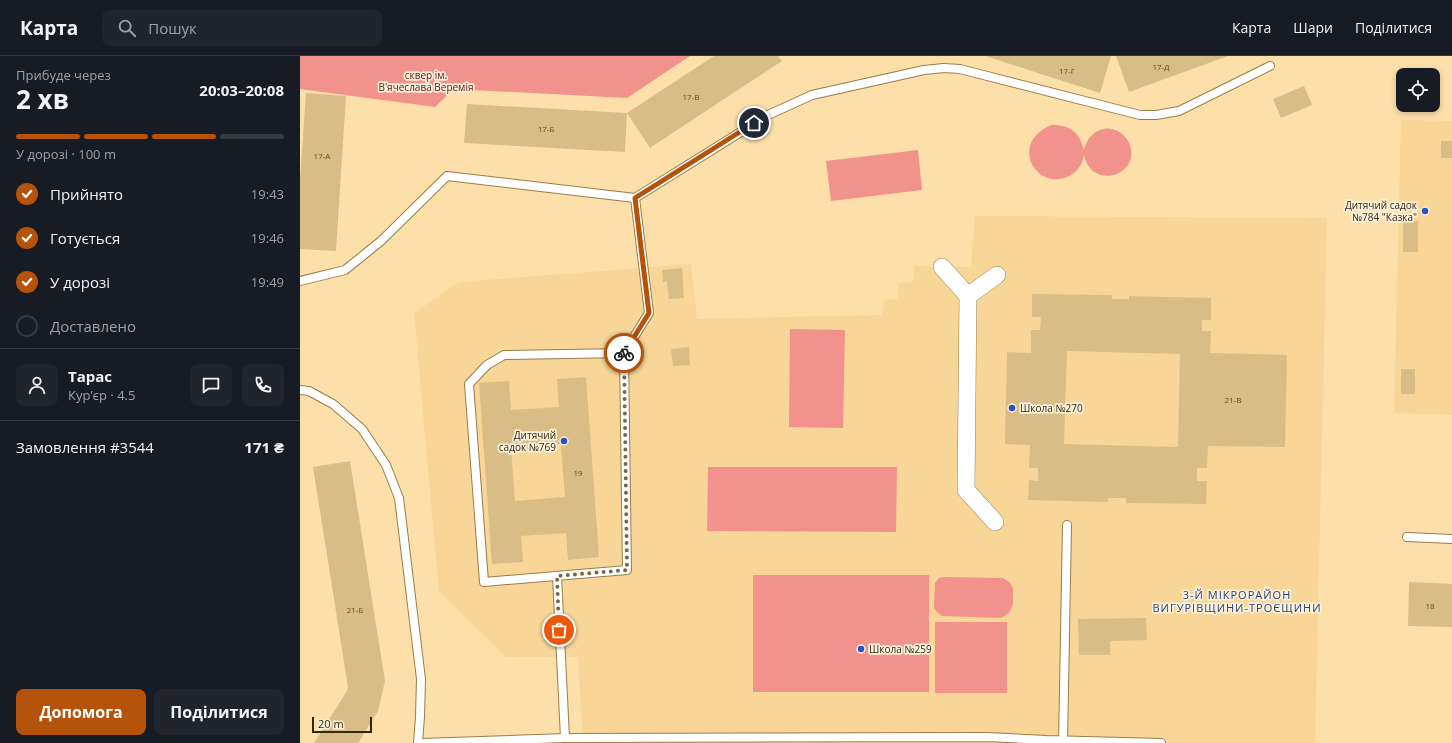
<!DOCTYPE html>
<html lang="uk">
<head>
<meta charset="utf-8">
<style>
  :root { --surface:#171b24; --page:#20242c; --text:#f1f3f6; --muted:#9ea1a6; --line:#363941; --accent:#b45309 }
  body { margin:0; font-family:"Open Sans",sans-serif; background:var(--page); color:var(--text); height:100vh; display:flex; flex-direction:column; font-size:15px; white-space:nowrap }
  * { box-sizing:border-box; margin:0 }
  p { font-size:13px; color:var(--muted) }
  .icon { flex:none; width:22px; height:22px; fill:none; stroke:currentColor; stroke-width:2; stroke-linecap:round; stroke-linejoin:round }
  .map { position:relative; flex:1; overflow:hidden }
  .details { display:flex; flex-direction:column; background:var(--surface); width:300px }
  .details>* { flex:none }
  .tools { position:absolute; left:1096px; top:12px; display:grid; gap:8px }
  .tools a { display:grid; place-items:center; width:44px; height:44px; border-radius:8px; background:var(--surface); box-shadow:0 2px 6px #0003; font-size:20px }
  .scale { position:absolute; left:12px; bottom:10px; width:60px; box-sizing:border-box; padding-left:4px; border:2px solid #322711; border-top:0; font-size:11px; line-height:14px; white-space:nowrap; color:#322711; -webkit-text-stroke:3px #fbf0da; paint-order:stroke }
  .pin { position:absolute; display:grid; place-items:center; width:34px; height:34px; color:#fff; margin:-17px; border:2px solid #fff; border-radius:50%; box-shadow:0 1px 4px #0007 }
  .courier { position:absolute; display:grid; place-items:center; width:40px; height:40px; margin:-20px; border:3px solid #b45309; border-radius:50%; background:#fff; color:#222; box-shadow:0 1px 5px #0007 }
  .overview em { font-style:normal; font-weight:700 }
  .overview div { display:flex; flex-direction:column-reverse }
  .overview { display:flex; align-items:center; justify-content:space-between; height:68px; padding:0 16px }
  h1 { font-size:26px; font-weight:700; line-height:30px }
  .bar { display:grid; grid-template-columns:repeat(4,1fr); gap:6px 4px; align-content:center; height:48px; padding:0 16px }
  .bar i { height:5px; border-radius:3px; background:var(--line) }
  .bar .active { background:var(--accent) }
  .bar p { grid-column:span 4 }
  .line { display:flex; align-items:center; gap:10px; padding:0 16px; border-top:1px solid var(--line) }
  .line div { flex:1 }
  .round { display:grid; place-items:center; flex:none; width:42px; height:42px; border-radius:8px; background:var(--page) }
  ol { padding:0 16px; list-style:none }
  li { display:flex; align-items:center; gap:12px; height:44px }
  li p { margin-inline-start:auto }
  li .icon { padding:4px; border-radius:50%; background:var(--accent); color:#fff; stroke-width:4 }
  li:last-child { color:var(--muted) }
  li i { width:22px; height:22px; border:2px solid var(--line); border-radius:50% }
  .button { display:flex; gap:8px; margin-top:auto; padding:8px 16px }
  .button a { flex:1; height:46px; border-radius:8px; background:var(--accent); color:#fff; font-size:16px; font-weight:700; line-height:46px; text-align:center }
  .button a+a { background:var(--page); color:var(--text) }
  header { display:flex; align-items:center; gap:24px; box-sizing:border-box; height:56px; padding:0 20px; background:var(--surface); border-bottom:1px solid var(--line) }
  header strong { font-size:19px }
  nav { display:flex; gap:22px; margin-inline-start:auto; font-size:14px }
  .search { width:280px; height:36px; background:var(--page); display:flex; align-items:center; gap:10px; box-sizing:border-box; padding:0 14px; border-radius:8px; color:var(--muted); font-size:15px }
  main { display:flex; flex:1; min-height:0 }
  .map>svg:first-child { display:block }
</style>
</head>
<body>
<header>
<strong>Карта</strong>
<div class="search"><svg class="icon" aria-label="search" viewBox="0 0 24 24"><circle cx="10" cy="10" r="6"/><path d="M15 15l6 6"/></svg>Пошук</div>
<nav><a>Карта</a><a>Шари</a><a>Поділитися</a></nav>
</header>
<main>
<section class="details">
<div class="overview"><div><h1>2 хв</h1><p>Прибуде через</p></div><em>20:03–20:08</em></div>
<div class="bar"><i class="active"></i><i class="active"></i><i class="active"></i><i></i><p>У дорозі · 100 m</p></div>
<ol>
<li><svg class="icon" aria-label="check" viewBox="0 0 24 24"><path d="M5 12l5 5 9-10"/></svg>Прийнято<p>19:43</p></li>
<li><svg class="icon" aria-label="check" viewBox="0 0 24 24"><path d="M5 12l5 5 9-10"/></svg>Готується<p>19:46</p></li>
<li><svg class="icon" aria-label="check" viewBox="0 0 24 24"><path d="M5 12l5 5 9-10"/></svg>У дорозі<p>19:49</p></li>
<li><i></i>Доставлено</li>
</ol>
<div class="line" style="height:72px"><a class="round"><svg class="icon" aria-label="person" viewBox="0 0 24 24"><circle cx="12" cy="8" r="4"/><path d="M4 21q1-7 8-7t8 7"/></svg></a><div><b>Тарас</b><p>Кур’єр · 4.5</p></div><a class="round"><svg class="icon" aria-label="chat" viewBox="0 0 24 24"><path d="M4 5h16v11H9l-5 4z"/></svg></a><a class="round"><svg class="icon" aria-label="phone" viewBox="0 0 24 24"><path d="M5 4h4l2 5-3 2q2 4 5 5l2-3 5 2v4C11 20 4 13 5 4z"/></svg></a></div>
<div class="line" style="height:52px"><div>Замовлення #3544</div><b>171 ₴</b></div>
<div class="button"><a>Допомога</a><a>Поділитися</a></div>
</section>
<div class="map">
<svg width="1152" height="687" viewBox="0 0 1152 687">
  <rect width="100%" height="100%" fill="#fde0a9"/>
  <g fill="#f7d697">
    <polygon points="1101,64 1152,65 1152,359 1094,357"/>
    <polygon points="675,160 1027,162 1015,687 283,687 278,601 206,601 139,535 114,257 159,226 391,208 397,263 581,259 585,244 598,243 598,227 613,226 614,210 671,211"/>
  </g>
  <g fill="#f2928d">
    <polygon points="0,0 390,0 327,42 154,33 135,51 0,33"/>
    <path d="M 751,69 C 770,69 779,75 784,94 C 787,79 802,67 818,75 C 823,78 828,83 830,89 C 840,121 791,134 784,99 C 783,107 778,115 771,119 C 738,138 707,88 751,69 Z"/>
    <polygon points="618,94 622,134 531,145 526,105"/>
    <polygon points="490,273 545,274 543,372 489,371"/>
    <polygon points="408,411 597,411 596,476 407,475"/>
    <rect x="453" y="519" width="176" height="117"/>
    <polygon points="644,521 703,522 709,526 713,532 713,549 709,557 701,562 642,560 637,556 634,552 635,527 639,522"/>
    <rect x="635" y="566" width="72" height="71"/>
  </g>
  <g fill="#d9bd87" fill-rule="evenodd">
    <polygon points="414,0 478,0 482,5 350,92 327,57"/>
    <polygon points="685,0 811,0 800,37"/>
    <polygon points="816,0 928,0 829,36"/>
    <polygon points="1004,30 1012,49 981,62 973,43"/>
    <polygon points="6,37 46,40 36,195 0,193 0,124"/>
    <polygon points="167,48 327,57 325,96 164,87"/>
    <rect x="1141" y="85" width="11" height="17"/>
    <rect x="1103" y="165" width="15" height="31"/>
    <polygon points="382,212 384,242 369,243 367,225 363,226 362,214"/>
    <path d="M 732,238 L 812,239 L 812,243 L 829,243 L 829,240 L 911,242 L 911,264 L 902,264 L 902,275 L 911,275 L 910,297 L 987,299 L 985,391 L 908,390 L 907,412 L 897,412 L 897,425 L 907,425 L 906,448 L 826,447 L 826,442 L 808,442 L 808,446 L 728,444 L 729,424 L 738,425 L 738,412 L 729,412 L 730,389 L 705,388 L 707,296 L 731,297 L 731,274 L 740,274 L 741,261 L 732,261 ZM 767,295 L 880,298 L 878,391 L 764,388 Z"/>
    <polygon points="389,291 390,309 373,310 371,293"/>
    <rect x="1101" y="313" width="14" height="25"/>
    <path d="M 286,321 L 299,501 L 268,504 L 266,477 L 221,480 L 223,506 L 192,508 L 179,327 L 209,325 L 211,354 L 259,351 L 257,323 ZM 261,388 L 265,441 L 215,445 L 211,392 Z"/>
    <polygon points="50,405 85,625 78,655 58,687 14,687 47,635 48,631 13,411"/>
    <polygon points="1109,526 1152,528 1152,571 1108,570"/>
    <polygon points="846,562 847,584 810,585 810,599 779,599 778,563"/>
  </g>
  <g fill="none" stroke-linecap="round" stroke-linejoin="round">
    <g stroke="#987e49" stroke-width="10">
      <g id="lane">
        <polyline points="0,225 45,214 81,185 147,120 335,142 468,59 512,39 624,14 644,12 660,13 840,59 856,59 879,55 970,10"/>
        <polyline points="324,297 204,299 187,309 169,328 184,526 327,514 324,297 349,257 335,142"/>
        <polyline points="0,334 9,335 33,348 62,373 86,409 99,442 121,623 120,661 118,687"/>
        <polyline points="1107,481 1152,483"/>
        <polyline points="257,520 265,682"/>
        <polyline points="122,687 265,682 687,681 746,684 861,687"/>
        <polyline points="763,687 767,469"/>
      </g>
    </g>
    <g stroke="#987e49" stroke-width="18">
      <g id="street">
        <polyline points="642,211 668,240 697,219"/>
        <polyline points="668,240 666,434 695,466"/>
      </g>
    </g>
    <use href="#lane" stroke="#fff" stroke-width="8"/>
    <use href="#street" stroke="#fff" stroke-width="17"/>
  </g>
  <g fill="none" stroke-linecap="round" stroke-linejoin="round">
    <polyline stroke="#796846" stroke-width="4" stroke-dasharray="0 7.2" points="259,574 257,520 327,514 324,297"/>
    <polyline stroke="#b45309" stroke-width="5" points="324,297 349,257 335,142 454,67"/>
  </g>
  <g fill="#2655c3" stroke="#fbf0da" stroke-width="1.5">
    <circle cx="1125" cy="155" r="4"/>
    <circle cx="712" cy="352" r="4"/>
    <circle cx="264" cy="385" r="4"/>
    <circle cx="561" cy="593" r="4"/>
  </g>
  <g text-anchor="middle" dominant-baseline="central" stroke-width="3.5" stroke-linejoin="round" paint-order="stroke">
    <g font-size="8" fill="#5c4c2e">
      <text x="861" y="10">17-Д</text>
      <text x="767" y="14">17-Г</text>
      <text x="391" y="40">17-В</text>
      <text x="246" y="72">17-Б</text>
      <text x="22" y="99">17-А</text>
      <text x="933" y="343">21-В</text>
      <text x="278" y="416">19</text>
      <text x="1130" y="549">18</text>
      <text x="55" y="553">21-Б</text>
    </g>
    <g font-size="10" fill="#5a1517" stroke="#fbf0da">
      <text x="126" y="19">сквер ім.<tspan x="126" dy="12">В'ячеслава Веремія</tspan></text>
    </g>
    <g font-size="10" fill="#322711" stroke="#fbf0da" text-anchor="end">
      <text x="1117" y="149">Дитячий садок<tspan x="1117" dy="12">№784 "Казка"</tspan></text>
      <text x="720" y="352" text-anchor="start">Школа №270</text>
      <text x="256" y="379">Дитячий<tspan x="256" dy="12">садок №769</tspan></text>
      <text x="569" y="593" text-anchor="start">Школа №259</text>
    </g>
    <g font-size="11" letter-spacing="1" fill="#28427a" stroke="#fbf0da">
      <text x="937" y="538">3-Й МІКРОРАЙОН<tspan x="937" dy="13">ВИГУРІВЩИНИ-ТРОЄЩИНИ</tspan></text>
    </g>
  </g>
</svg>
<div class="tools">
<a><svg class="icon" aria-label="locate" viewBox="0 0 24 24"><circle cx="12" cy="12" r="6"/><path d="M12 2v4M12 18v4M2 12h4M18 12h4"/></svg></a>
</div>
<div class="scale">20 m</div>
<div class="pin" style="left:259px;top:574px;background:#ea580c"><svg class="icon" aria-label="bag" viewBox="0 0 24 24"><path d="M5 8h14l-1 12H6zM9 8a3 3 0 0 1 6 0"/></svg></div>
<div class="pin" style="left:454px;top:67px;background:#1f2937"><svg class="icon" aria-label="home" viewBox="0 0 24 24"><path d="M3 11l9-7 9 7M6 9v11h12V9"/></svg></div>
<div class="courier" style="left:324px;top:297px"><svg class="icon" aria-label="bike" viewBox="0 0 24 24"><circle cx="6" cy="16" r="4"/><circle cx="18" cy="16" r="4"/><path d="M6 16l4-8h5l3 8M10 8l3 8H6M13 5h3"/></svg></div>
</div>
</main>
</body>
</html>
